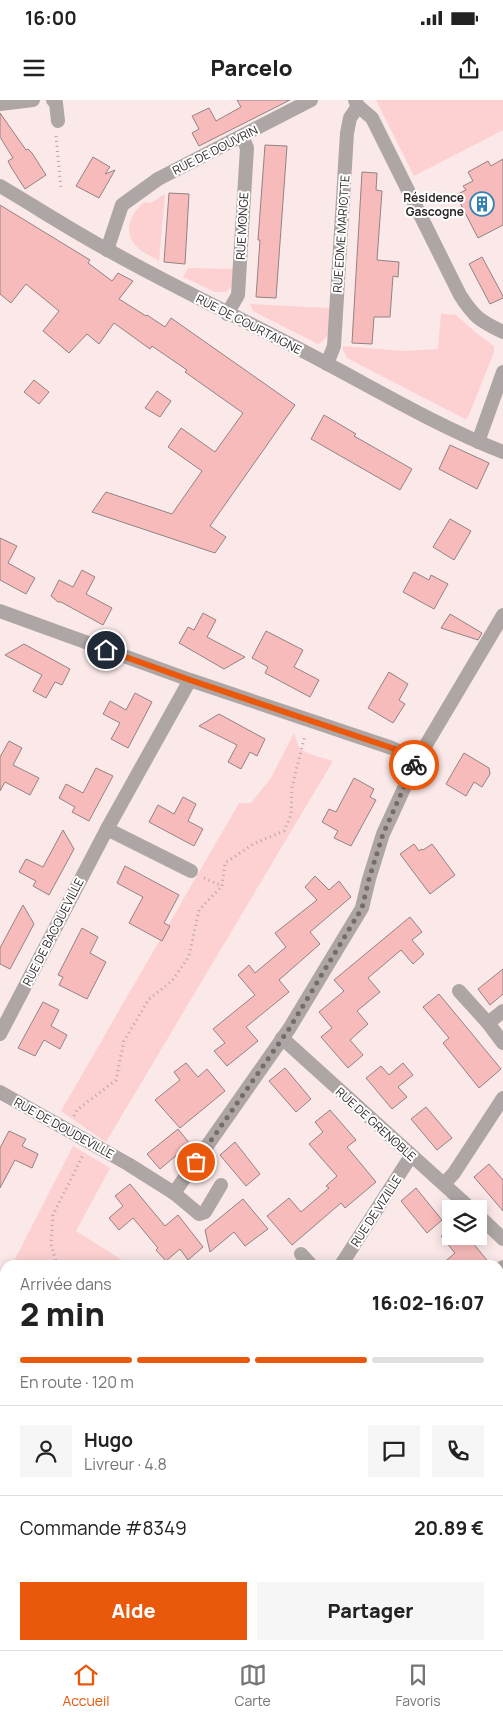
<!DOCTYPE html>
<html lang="fr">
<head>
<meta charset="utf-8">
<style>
  :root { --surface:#fff; --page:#f6f6f6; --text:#222; --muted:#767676; --line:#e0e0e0; --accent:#ea580c }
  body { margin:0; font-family:Manrope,sans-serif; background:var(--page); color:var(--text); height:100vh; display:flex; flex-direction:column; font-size:19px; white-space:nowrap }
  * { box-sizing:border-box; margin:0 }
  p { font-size:16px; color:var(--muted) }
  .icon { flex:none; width:28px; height:28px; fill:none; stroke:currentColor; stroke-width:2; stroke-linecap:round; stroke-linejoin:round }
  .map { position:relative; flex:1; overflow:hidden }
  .side { position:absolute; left:0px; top:1160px; width:504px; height:390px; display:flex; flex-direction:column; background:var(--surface); border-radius:15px 15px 0 0; box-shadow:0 2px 12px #0003 }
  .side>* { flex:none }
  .fabs { position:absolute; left:442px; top:1100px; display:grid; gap:10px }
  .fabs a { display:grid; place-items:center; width:45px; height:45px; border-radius:0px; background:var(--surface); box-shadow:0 2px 12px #0003; font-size:25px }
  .pin { position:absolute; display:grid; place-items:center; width:42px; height:42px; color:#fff; margin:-21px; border:2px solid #fff; border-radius:50%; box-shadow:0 1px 5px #0007 }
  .courier { position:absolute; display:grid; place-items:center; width:50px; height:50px; margin:-25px; border:4px solid #ea580c; border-radius:50%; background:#fff; color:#222; box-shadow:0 1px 6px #0007 }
  .headline em { font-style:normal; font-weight:800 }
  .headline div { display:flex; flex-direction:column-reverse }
  .headline { display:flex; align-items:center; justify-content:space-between; height:85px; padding:0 20px }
  h1 { font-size:32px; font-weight:800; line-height:38px }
  .bar { display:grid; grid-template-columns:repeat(4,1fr); gap:8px 5px; align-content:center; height:60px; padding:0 20px }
  .bar i { height:6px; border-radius:4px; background:var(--line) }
  .bar .active { background:var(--accent) }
  .bar p { grid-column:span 4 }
  .line { display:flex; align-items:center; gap:12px; padding:0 20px; border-top:1px solid var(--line) }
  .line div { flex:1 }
  .round { display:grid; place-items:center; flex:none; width:52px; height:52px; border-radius:0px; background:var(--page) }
  .primary-button { display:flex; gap:10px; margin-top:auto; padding:10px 20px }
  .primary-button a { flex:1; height:58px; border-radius:0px; background:var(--accent); color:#fff; font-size:20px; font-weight:800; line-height:58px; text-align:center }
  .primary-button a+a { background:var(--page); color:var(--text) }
  .status { display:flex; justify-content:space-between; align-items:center; height:35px; padding:0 25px; background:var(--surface); direction:ltr }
  .status svg { height:14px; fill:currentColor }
  header { display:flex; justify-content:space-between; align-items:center; height:65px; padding:0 20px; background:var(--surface); font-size:22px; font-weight:800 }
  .dock { display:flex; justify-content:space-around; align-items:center; height:70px; border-top:1px solid var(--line); background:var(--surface); font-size:14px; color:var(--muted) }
  .dock a { display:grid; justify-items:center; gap:2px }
  .dock .active { color:var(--accent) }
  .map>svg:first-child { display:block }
</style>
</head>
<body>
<div class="status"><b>16:00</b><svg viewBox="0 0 49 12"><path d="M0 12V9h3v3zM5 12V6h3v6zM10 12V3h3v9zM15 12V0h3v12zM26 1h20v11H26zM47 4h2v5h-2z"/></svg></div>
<header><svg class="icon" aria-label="menu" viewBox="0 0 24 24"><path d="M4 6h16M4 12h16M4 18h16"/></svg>Parcelo<svg class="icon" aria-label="share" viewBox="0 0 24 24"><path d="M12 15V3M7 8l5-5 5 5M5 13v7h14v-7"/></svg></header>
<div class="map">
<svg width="503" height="1550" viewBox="0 0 503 1550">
  <rect width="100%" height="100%" fill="#fbe8e8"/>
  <g fill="#fdd1d1">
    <polygon points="376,0 503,0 503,30 414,76"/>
    <path d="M 165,94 L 159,161 C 153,157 144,153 138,148 C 122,133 130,115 144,102 L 151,103 Z"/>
    <polygon points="188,168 234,169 231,187 226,192 215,192 183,177"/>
    <path d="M 250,204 L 330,208 C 330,223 333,236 318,244 L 253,211 Z"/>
    <polygon points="441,214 456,215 476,233 494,246 494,252 468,317 465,319 347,258 343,250 343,246 403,251 438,249"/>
    <polygon points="294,633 299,648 309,654 333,661 106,1042 61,1011 239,703 251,703 271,678"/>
    <polygon points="73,1046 110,1068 76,1131 130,1165 12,1165"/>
    <polygon points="5,1179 5,1295 0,1292 0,1189"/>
    <polygon points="183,1545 431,1545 429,1550 180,1550"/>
  </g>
  <g fill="#f8bbbb" stroke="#938383">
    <polygon points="237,0 290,0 199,46 192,33 199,29 192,16 209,8 216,21 241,7"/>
    <polygon points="0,13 26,50 28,49 32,53 46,75 25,89 11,67 8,61 13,58 0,37"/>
    <polygon points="265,45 287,46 276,198 256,197 260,140 258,140"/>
    <polygon points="93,57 110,67 105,74 115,70 99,98 76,86"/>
    <polygon points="503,59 503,125 478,138 456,95 466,90 463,86 473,81 468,72 488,61 491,66"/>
    <polygon points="362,72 377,73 376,90 382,91 377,160 399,162 398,177 393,176 390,217 374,217 372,244 352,243"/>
    <polygon points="169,93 189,94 185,164 164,162"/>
    <polygon points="0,105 90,160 88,163 112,181 118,173 133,181 119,199 146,216 147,215 165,227 171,218 295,305 210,426 226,437 215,453 92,412 106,392 172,414 202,371 168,347 181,328 215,352 243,313 185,272 187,270 152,246 150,249 114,223 99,244 87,234 69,253 43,231 59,211 26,184 11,203 0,194"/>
    <polygon points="482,157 503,196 503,198 490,204 469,164"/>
    <polygon points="34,280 49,292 39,304 24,292"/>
    <polygon points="157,291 171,301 160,317 145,308"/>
    <polygon points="324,315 356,334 354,336 412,369 400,390 311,339"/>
    <polygon points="450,345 489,363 477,389 439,369"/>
    <polygon points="450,419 471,431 454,460 433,447"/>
    <polygon points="0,438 17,446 8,463 35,478 26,494 0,480"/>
    <polygon points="82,470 95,477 86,494 112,508 103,525 61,502 58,502 51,496 59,480 73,487"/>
    <polygon points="414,472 429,480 431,475 448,484 434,509 403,492"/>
    <polygon points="203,513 216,520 207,537 245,557 224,569 179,543 188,527 194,530"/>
    <polygon points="450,514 482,533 478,540 441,528"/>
    <polygon points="266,531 303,550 294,567 319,580 310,597 265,573 268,567 252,558"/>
    <polygon points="24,544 70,569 62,585 55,582 46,598 33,591 42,575 5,555"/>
    <polygon points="389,572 408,584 399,600 405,604 393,623 368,608"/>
    <polygon points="135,593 152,602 128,648 111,639 120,623 103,614 110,601 126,610"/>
    <polygon points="219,614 265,639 257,656 250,652 241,669 228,662 237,645 199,626"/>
    <polygon points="9,641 22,648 13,665 39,678 30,695 5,682 0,691 0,657"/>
    <polygon points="464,653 489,668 490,674 482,687 474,682 466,696 446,684"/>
    <polygon points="96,668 113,676 89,721 72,712 75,707 59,698 66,684 83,693"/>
    <polygon points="354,678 374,689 370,697 376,700 351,746 334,738 338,731 322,722 329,709 336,712"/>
    <polygon points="183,697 196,704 188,721 203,729 194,746 149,722 158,705 174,714"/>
    <polygon points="63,730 74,749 49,795 33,786 36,781 19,772 26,759 43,767"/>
    <polygon points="414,744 419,751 422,749 423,750 432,744 455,775 430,794 400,754"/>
    <polygon points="125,766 179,795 164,823 170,826 162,841 129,823 143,797 117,783"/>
    <polygon points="315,776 329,790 339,781 351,797 310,832 320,844 279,880 289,892 246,927 258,941 227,966 214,951 225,943 213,929 255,895 238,875 249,865 255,873 286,847 275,833 317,800 305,787"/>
    <polygon points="23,805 34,824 10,869 0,864 0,848"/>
    <polygon points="410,817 422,832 412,840 424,854 413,864 401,850 368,878 380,892 357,911 368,924 350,940 363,955 348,968 321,937 332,928 319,912 344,891 334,880"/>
    <polygon points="82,828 98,837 90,853 106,862 87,899 59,885 63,877 58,875"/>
    <polygon points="503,869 503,894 490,905 478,889"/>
    <polygon points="439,894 501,969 479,988 443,943 449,938 423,907"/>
    <polygon points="43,902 59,910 51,926 67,935 60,949 44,940 35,956 18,948"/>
    <polygon points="186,963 198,977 207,969 225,991 180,1028 155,1000 180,980 174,972"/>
    <polygon points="403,963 413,975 398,987 407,997 392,1009 366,978 381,966 389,975"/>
    <polygon points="285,968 311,999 296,1012 269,981"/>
    <polygon points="426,1007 452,1038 437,1050 411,1019"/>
    <polygon points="330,1010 356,1040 347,1047 376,1082 345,1108 341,1103 292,1145 267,1116 289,1098 301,1112 329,1088 326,1086 337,1076 309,1044 323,1032 315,1022"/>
    <polygon points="178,1029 190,1044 160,1069 147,1054"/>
    <polygon points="9,1031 26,1039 22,1046 38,1054 32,1068 15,1060 0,1088 0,1048"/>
    <polygon points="235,1042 260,1074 246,1086 220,1055"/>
    <polygon points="489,1064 503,1080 503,1111 474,1077"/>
    <polygon points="130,1084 165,1126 178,1115 203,1147 188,1160 180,1149 166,1161 156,1150 158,1148 133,1118 119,1130 109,1118 123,1106 115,1096"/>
    <polygon points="416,1088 442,1120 427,1133 401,1101"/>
    <polygon points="243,1099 268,1129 245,1146 234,1132 210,1152 205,1130"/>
    <polygon points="441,1136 467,1136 491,1165 441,1165 455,1153"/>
  </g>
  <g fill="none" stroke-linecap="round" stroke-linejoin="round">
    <g stroke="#b3a4a4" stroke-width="3" stroke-dasharray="1 4" stroke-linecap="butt">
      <polyline points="56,36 61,88"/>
      <polyline points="204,778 222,786 225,763 253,744 284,731 291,715 292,687 305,635"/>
      <polyline points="74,1016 77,1010 116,980 124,941 149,899 172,881 189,856 199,810 222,786"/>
      <polyline points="57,1165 51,1144 53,1115 83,1055"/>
      <polyline points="315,1545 324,1550"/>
      <polyline points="345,1545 346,1550"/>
      <polyline points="202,1550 210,1545"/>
      <polyline points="238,1550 239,1545"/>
      <polyline points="356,1550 358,1545"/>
    </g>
    <g stroke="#ada6a5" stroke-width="14">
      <polyline points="53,0 56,3 58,21"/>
      <path d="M 355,0 L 358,6 L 372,18 L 460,195 C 474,217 480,221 503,232"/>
      <polyline points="0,4 33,0"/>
      <polyline points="107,150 122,105 158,79 311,0"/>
      <polyline points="227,214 238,195 247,48 242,36"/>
      <polyline points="327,264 334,246 347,33 350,18 358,6"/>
      <polyline points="478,342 503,272"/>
      <polyline points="0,511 190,580 392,648 417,660"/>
      <polyline points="107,729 191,771"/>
      <polyline points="459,891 488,923 503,943"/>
      <polyline points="488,923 503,911"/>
      <polyline points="0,934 107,729 190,580"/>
      <polyline points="282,938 471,1109"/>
      <polyline points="0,992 128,1064 174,1093 199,1114 205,1112 221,1085"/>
      <polyline points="444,1084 454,1073 503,998"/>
      <polyline points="174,1093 289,929 362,808 369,779 383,734 417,660 503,515"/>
      <polyline points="479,1116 503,1139"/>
      <polyline points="301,1154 311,1165"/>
      <polyline points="341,1165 411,1056"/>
      <polyline points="499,1173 503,1167"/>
      <polyline points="0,1394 5,1396"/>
    </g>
    <path stroke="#ada6a5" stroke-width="14" d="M 0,86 C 36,107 71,130 108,150 C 172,186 238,217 303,251 C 369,285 434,325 503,352"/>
  </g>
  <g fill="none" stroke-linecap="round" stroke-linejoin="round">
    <polyline stroke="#766b6b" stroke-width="5" stroke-dasharray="0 9" points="196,1062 289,929 362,808 369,779 383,734 414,665"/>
    <polyline stroke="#ea580c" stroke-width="6" points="106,550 190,580 392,648 417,660 414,665"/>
  </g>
  <defs>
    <g id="building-ring" transform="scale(1.25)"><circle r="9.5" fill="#fff" stroke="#3681b4" stroke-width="1.5"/><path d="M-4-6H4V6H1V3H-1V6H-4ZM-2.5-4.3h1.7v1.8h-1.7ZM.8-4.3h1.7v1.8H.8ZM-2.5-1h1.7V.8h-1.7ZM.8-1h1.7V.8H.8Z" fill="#3681b4"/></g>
  </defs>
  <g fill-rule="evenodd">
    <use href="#building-ring" x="482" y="104"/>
  </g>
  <g text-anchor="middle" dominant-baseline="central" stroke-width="4" stroke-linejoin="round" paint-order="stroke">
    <g font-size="12" fill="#2e2727" stroke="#fff">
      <text transform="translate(215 50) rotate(-27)">RUE DE DOUVRIN</text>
      <text transform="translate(242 126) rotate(-87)">RUE MONGE</text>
      <text transform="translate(341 134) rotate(-86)">RUE EDME MARIOTTE</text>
      <text transform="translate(249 224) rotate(27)">RUE DE COURTAIGNE</text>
      <text transform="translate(53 832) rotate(-63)">RUE DE BACQUEVILLE</text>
      <text transform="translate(376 1024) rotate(42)">RUE DE GRENOBLE</text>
      <text transform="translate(64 1028) rotate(29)">RUE DE DOUDEVILLE</text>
      <text transform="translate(376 1111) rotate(-57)">RUE DE VIZILLE</text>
    </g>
    <g font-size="12" font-weight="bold" fill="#2e2727" stroke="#fff" text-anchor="end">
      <text x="464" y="97">Résidence<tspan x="464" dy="14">Gascogne</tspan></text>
    </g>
  </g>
</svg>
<div class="fabs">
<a><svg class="icon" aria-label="layers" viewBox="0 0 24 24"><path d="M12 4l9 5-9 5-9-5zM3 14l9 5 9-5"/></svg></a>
</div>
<div class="pin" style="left:196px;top:1062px;background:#ea580c"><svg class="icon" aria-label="bag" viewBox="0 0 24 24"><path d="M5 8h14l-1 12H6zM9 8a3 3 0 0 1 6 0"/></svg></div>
<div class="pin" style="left:106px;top:550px;background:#1f2937"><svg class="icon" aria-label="home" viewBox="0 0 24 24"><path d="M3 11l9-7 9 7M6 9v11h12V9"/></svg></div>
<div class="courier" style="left:414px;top:665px"><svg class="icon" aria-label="bike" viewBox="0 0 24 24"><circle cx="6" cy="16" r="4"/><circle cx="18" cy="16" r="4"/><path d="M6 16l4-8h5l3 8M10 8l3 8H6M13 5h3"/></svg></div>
<section class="side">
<div class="headline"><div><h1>2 min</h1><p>Arrivée dans</p></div><em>16:02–16:07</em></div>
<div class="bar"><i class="active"></i><i class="active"></i><i class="active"></i><i></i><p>En route · 120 m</p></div>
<div class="line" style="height:90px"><a class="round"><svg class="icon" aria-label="person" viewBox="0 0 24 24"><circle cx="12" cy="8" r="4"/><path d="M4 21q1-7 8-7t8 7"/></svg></a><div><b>Hugo</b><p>Livreur · 4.8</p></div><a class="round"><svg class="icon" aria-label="chat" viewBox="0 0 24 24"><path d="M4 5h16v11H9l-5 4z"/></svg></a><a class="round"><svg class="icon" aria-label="phone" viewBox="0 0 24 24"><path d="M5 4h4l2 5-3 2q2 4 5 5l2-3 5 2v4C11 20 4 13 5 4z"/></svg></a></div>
<div class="line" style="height:65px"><div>Commande #8349</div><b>20.89 €</b></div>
<div class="primary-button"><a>Aide</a><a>Partager</a></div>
</section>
</div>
<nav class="dock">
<a class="active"><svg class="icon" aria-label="home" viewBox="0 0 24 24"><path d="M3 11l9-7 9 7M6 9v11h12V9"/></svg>Accueil</a>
<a><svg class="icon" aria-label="map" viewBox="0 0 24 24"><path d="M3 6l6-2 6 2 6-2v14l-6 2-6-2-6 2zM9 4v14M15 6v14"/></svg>Carte</a>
<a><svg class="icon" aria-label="saved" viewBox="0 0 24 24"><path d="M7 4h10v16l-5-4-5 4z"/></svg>Favoris</a>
</nav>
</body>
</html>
